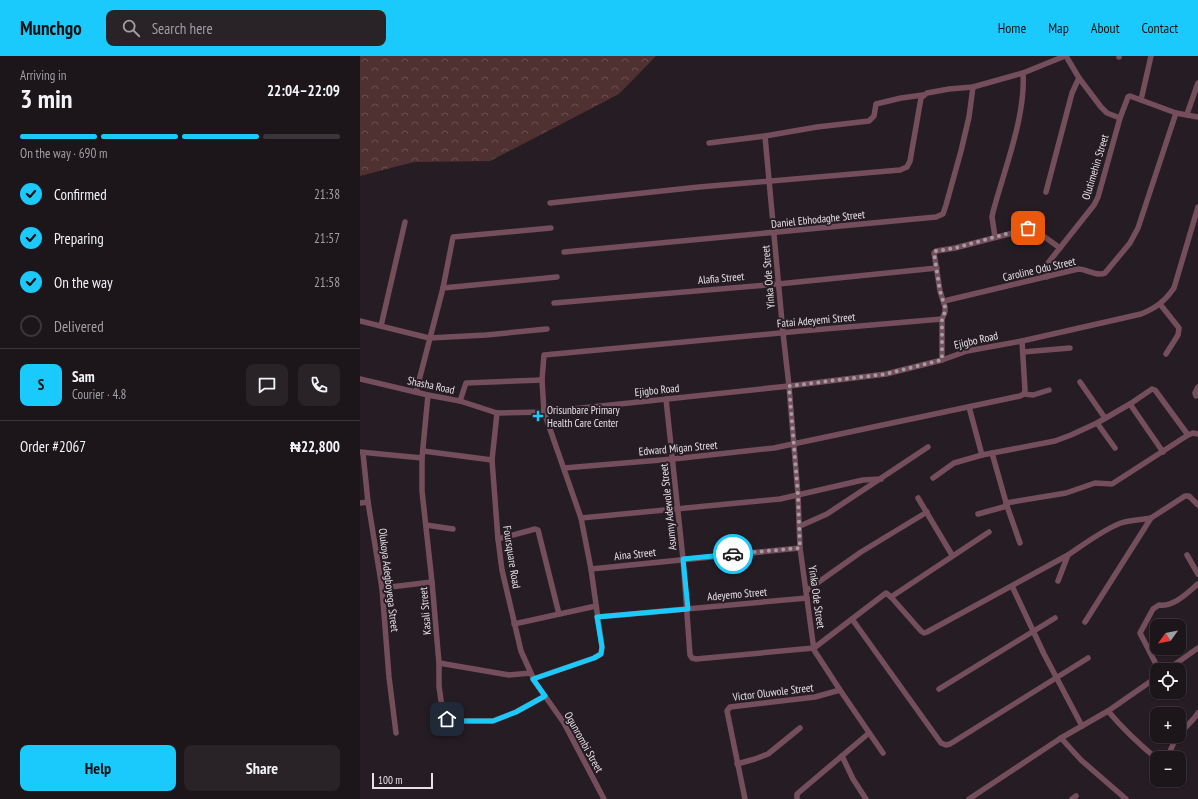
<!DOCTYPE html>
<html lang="en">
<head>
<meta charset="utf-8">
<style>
  :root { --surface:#1c161b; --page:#292328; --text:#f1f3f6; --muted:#a09fa3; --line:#3a353a; --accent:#1acafc }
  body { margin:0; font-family:"PT Sans Narrow",sans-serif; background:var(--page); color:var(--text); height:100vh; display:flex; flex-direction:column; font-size:15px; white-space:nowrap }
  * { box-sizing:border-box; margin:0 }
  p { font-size:13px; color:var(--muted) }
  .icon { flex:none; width:22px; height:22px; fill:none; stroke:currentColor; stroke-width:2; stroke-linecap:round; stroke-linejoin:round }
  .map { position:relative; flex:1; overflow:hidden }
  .side { display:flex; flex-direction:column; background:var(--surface); width:360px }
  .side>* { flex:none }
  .needle { width:26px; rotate:237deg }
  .tools { position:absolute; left:790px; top:563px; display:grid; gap:8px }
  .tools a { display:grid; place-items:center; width:36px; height:36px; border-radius:8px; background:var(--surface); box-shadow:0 1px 3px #0004,0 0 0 1px var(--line); font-size:20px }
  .scale { position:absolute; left:12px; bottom:10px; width:61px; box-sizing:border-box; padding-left:4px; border:2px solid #e7e1e6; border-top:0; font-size:11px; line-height:14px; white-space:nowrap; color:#e7e1e6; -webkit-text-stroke:3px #261d24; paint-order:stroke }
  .pin { position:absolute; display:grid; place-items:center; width:34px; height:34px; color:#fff; margin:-17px; border-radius:8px; box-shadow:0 2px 6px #0006 }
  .courier { position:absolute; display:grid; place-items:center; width:40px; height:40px; margin:-20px; border:3px solid #1acafc; border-radius:50%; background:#fff; color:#222; box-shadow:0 1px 5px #0007 }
  .head em { font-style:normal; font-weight:800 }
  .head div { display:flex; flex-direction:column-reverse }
  .head { display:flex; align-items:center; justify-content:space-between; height:68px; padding:0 20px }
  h1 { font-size:26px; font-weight:800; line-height:30px }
  .bar { display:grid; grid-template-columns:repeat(4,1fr); gap:6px 4px; align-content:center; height:48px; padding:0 20px }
  .bar i { height:5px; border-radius:3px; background:var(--line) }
  .bar .on { background:var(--accent) }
  .bar p { grid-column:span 4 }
  .line { display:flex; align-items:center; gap:10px; padding:0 20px; border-top:1px solid var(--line) }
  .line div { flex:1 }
  .round { display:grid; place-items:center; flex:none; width:42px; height:42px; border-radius:8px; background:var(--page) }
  ol { padding:0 20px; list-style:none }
  li { display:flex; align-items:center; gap:12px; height:44px }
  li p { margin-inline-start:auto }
  li .icon { padding:4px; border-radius:50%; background:var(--accent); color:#111; stroke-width:4 }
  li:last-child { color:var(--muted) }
  li i { width:22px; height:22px; border:2px solid var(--line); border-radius:50% }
  .button { display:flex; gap:8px; margin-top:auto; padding:8px 20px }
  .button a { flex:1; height:46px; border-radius:8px; background:var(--accent); color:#111; font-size:16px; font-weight:800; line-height:46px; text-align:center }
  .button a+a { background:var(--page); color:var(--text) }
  header { display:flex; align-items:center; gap:24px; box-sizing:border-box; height:56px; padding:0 20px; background:var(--accent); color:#111 }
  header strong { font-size:19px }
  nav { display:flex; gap:22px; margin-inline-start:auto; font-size:14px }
  .search { width:280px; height:36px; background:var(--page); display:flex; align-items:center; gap:10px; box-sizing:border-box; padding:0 14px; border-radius:8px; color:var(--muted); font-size:15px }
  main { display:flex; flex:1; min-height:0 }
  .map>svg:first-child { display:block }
</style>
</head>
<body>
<header>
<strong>Munchgo</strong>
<div class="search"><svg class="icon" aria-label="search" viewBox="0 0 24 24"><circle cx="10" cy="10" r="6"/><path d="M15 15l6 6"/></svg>Search here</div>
<nav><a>Home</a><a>Map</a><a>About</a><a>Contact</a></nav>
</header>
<main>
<section class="side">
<div class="head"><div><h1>3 min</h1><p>Arriving in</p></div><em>22:04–22:09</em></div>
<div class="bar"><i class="on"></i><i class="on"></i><i class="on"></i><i></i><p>On the way · 690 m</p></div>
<ol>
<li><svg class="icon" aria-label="check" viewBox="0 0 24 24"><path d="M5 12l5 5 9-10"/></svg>Confirmed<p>21:38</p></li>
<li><svg class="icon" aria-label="check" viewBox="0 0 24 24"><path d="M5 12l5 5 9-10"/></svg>Preparing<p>21:57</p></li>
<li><svg class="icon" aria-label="check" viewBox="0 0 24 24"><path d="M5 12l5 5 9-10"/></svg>On the way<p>21:58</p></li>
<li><i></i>Delivered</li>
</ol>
<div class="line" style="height:72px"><b class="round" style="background:var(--accent);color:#111">S</b><div><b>Sam</b><p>Courier · 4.8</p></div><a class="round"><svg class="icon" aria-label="chat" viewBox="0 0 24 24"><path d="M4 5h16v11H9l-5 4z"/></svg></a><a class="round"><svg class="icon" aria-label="phone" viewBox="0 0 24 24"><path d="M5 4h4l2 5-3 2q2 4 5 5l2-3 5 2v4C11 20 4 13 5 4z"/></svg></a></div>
<div class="line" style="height:52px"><div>Order #2067</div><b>₦22,800</b></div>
<div class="button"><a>Help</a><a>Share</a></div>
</section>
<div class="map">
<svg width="838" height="743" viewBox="0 0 838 743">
  <defs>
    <pattern id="forest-crowns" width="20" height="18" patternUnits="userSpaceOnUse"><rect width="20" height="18" fill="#503131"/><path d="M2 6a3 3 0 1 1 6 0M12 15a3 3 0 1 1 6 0" fill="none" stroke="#694f4f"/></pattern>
  </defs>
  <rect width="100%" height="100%" fill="#261d24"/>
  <polygon fill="url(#forest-crowns)" points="0,0 296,0 259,38 130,105 54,106 0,120"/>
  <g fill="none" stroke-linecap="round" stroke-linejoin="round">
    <g stroke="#754e5b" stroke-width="5.5">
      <polyline points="706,0 719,22 741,51 747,57 760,62"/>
      <polyline points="759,0 759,1"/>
      <polyline points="663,17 705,0"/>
      <polyline points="781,44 791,0"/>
      <polyline points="827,58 838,27"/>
      <polyline points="405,80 423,277 429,330 438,439 440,492 454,594 480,634 523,697"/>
      <polyline points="349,87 405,80 457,71 509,65 514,60 516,48 541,42 563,39"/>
      <polyline points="686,136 712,37 719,22"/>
      <path d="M 190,147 L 339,131 L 540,114 L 547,111 L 550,105 L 561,42 L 567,37 L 589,33 L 613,31 L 663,17 C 666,60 644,114 633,156 L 632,161 L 635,181"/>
      <polyline points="204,196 576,161 583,158 586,149 601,95 609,61 613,31"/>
      <polyline points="687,221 686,211 688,207 734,149 738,141 760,62 768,41 770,40 816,57 838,61"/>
      <polyline points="83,232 197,221"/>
      <path d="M 584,245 L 718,213 C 727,213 737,221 745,217 L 770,187 L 778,172 L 816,57"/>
      <polyline points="194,247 418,228 577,212"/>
      <polyline points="800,248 819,272 818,279 806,298"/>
      <polyline points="0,265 69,282 126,279 187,273"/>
      <polyline points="21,270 45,166"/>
      <polyline points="663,296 710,292"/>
      <polyline points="582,304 582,263 585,256 585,251 580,235 574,197 576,195 595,192 672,172 700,192"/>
      <path d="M 0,323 L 68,339 L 100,345 L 137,357 L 184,356 L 429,330 L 526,318 L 582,304 L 607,295 L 662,285 L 781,258 C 796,252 805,245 814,232 L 838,151"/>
      <polyline points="720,326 745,362"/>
      <polyline points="56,336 83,232 93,181 191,172"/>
      <polyline points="664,338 673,339 689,334"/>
      <polyline points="68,339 62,402 62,435 72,526 79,607 79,630 83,659 87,663 93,665 133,665 156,656 185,640"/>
      <polyline points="836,340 835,337 838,331"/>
      <path d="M 306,343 L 323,503 L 330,599 L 332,602 L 336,603 L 454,592 L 526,537 L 531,541 L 561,575 L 564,577 L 567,576 L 708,499 C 723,489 744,473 761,467 C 770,464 782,464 791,462"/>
      <polyline points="100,345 106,327 182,324"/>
      <polyline points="770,348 803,396"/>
      <polyline points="609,351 622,399"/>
      <polyline points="137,357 132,404 138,483 142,514 161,595 175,626 204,667 244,743"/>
      <polyline points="737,367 755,392"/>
      <polyline points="63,395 132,404"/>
      <polyline points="0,396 62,402"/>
      <polyline points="3,397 8,446 22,532 29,621 36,677"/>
      <polyline points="632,397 647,450 660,487"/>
      <polyline points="204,412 313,403 414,392 660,340 664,338 665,334 662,285"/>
      <polyline points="573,422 594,407 622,399 695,385 711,379 737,367 770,348 792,333 795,334 828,379"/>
      <polyline points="558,442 592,499"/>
      <polyline points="0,447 8,446"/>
      <polyline points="646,447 706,437 735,427 752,428 828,379 833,377 838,378"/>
      <polyline points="618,458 647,450"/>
      <polyline points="221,462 420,443 503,424 521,423"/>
      <polyline points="66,469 93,473"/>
      <polyline points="440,470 467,458 568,391"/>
      <polyline points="138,483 175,473 178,474 199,558"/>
      <polyline points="827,499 838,518"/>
      <polyline points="231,513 440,492"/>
      <polyline points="698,525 708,499"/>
      <polyline points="652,530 684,598 722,670"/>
      <polyline points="22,532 72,526"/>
      <polyline points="446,535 501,496 567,456"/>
      <polyline points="531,541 629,476"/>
      <polyline points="237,561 447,542"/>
      <polyline points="492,563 581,687 586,689 590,688 728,602"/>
      <polyline points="725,566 791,462 825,440 829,440 838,449"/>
      <polyline points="154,568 236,550"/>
      <polyline points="79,607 149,619 171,617"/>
      <path d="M 799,614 L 780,577 L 793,553 L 799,549 C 814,551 827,537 838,528"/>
      <polyline points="807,614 838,592"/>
      <polyline points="173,623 234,602 241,598 242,591 231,513 221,462 184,356 182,324 184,299 441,275 582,263"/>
      <polyline points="579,633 695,562"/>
      <path d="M 748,655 C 763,673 779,688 797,703"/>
      <path d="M 819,679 C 825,671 833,665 838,657"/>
      <polyline points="701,682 721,704 766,743"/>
      <polyline points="482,700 493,723 506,743"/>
      <polyline points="807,702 815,684 818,680"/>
      <polyline points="377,708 395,703 408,698 440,672"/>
      <polyline points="385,743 367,655 370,651 455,641 480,634"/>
      <polyline points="437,743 437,738 509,677"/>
      <polyline points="609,743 701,682 748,655 797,621"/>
      <polyline points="712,743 716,740"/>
    </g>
  </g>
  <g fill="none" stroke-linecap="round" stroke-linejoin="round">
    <polyline stroke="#a39ca2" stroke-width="4" stroke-dasharray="0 7.2" points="373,498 440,492 438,439 429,330 526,318 582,304 582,263 585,256 585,251 580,235 574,197 576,195 595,192 668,172"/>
    <polyline stroke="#1acafc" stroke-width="5" points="87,663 93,665 133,665 156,656 185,640 173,623 234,602 241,598 242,591 237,561 328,553 323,503 373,498"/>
  </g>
  <path fill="#1acafc" stroke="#261d24" stroke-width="1.5" d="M176 354h4v4h4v4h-4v4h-4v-4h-4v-4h4z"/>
  <g text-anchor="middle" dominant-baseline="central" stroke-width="4" stroke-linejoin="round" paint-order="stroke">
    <g font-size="11" fill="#e7e1e6" stroke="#261d24">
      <text transform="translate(735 111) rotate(-73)">Olutimehin Street</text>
      <text transform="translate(458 163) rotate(-6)">Daniel Ebhodaghe Street</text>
      <text transform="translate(679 213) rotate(-13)">Caroline Odu Street</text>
      <text transform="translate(408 221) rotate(-95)">Yinka Ode Street</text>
      <text transform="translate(361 222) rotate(-5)">Alafia Street</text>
      <text transform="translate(456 264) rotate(-5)">Fatai Adeyemi Street</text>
      <text transform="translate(616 284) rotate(-13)">Ejigbo Road</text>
      <text transform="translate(71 329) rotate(12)">Shasha Road</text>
      <text transform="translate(297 334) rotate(-6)">Ejigbo Road</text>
      <text transform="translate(318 392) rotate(-5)">Edward Migan Street</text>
      <text transform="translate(308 451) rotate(-96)">Asunny Adewole Street</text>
      <text transform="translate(275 498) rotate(-6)">Aina Street</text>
      <text transform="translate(152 501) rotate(81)">Foursquare Road</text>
      <text transform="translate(29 524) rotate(83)">Olukoya Adegboyega Street</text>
      <text transform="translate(377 538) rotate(-5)">Adeyemo Street</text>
      <text transform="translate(457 541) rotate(82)">Yinka Ode Street</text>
      <text transform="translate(65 555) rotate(-95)">Kasali Street</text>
      <text transform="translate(413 636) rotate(-7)">Victor Oluwole Street</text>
      <text transform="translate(224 686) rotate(61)">Ogunrombi Street</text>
    </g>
    <g font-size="11" fill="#e7e1e6" stroke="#261d24" text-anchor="start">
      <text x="187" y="354">Orisunbare Primary<tspan x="187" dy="13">Health Care Center</tspan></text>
    </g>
  </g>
</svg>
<div class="tools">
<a><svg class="needle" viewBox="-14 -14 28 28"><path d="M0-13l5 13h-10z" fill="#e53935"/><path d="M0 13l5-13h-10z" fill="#a09fa3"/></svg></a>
<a><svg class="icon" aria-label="locate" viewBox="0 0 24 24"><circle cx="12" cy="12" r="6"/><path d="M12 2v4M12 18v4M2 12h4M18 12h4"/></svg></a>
<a>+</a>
<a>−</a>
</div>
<div class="scale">100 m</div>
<div class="pin" style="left:668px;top:172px;background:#ea580c"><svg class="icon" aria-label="bag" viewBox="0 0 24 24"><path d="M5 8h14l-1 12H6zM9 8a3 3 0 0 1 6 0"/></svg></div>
<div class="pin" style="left:87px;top:663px;background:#1f2937"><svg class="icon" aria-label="home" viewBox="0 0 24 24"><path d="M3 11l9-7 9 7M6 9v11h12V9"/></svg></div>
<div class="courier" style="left:373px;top:498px"><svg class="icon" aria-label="car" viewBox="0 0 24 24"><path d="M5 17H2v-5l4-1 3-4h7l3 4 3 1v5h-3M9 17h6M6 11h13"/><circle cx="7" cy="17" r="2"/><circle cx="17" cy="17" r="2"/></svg></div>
</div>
</main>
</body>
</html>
